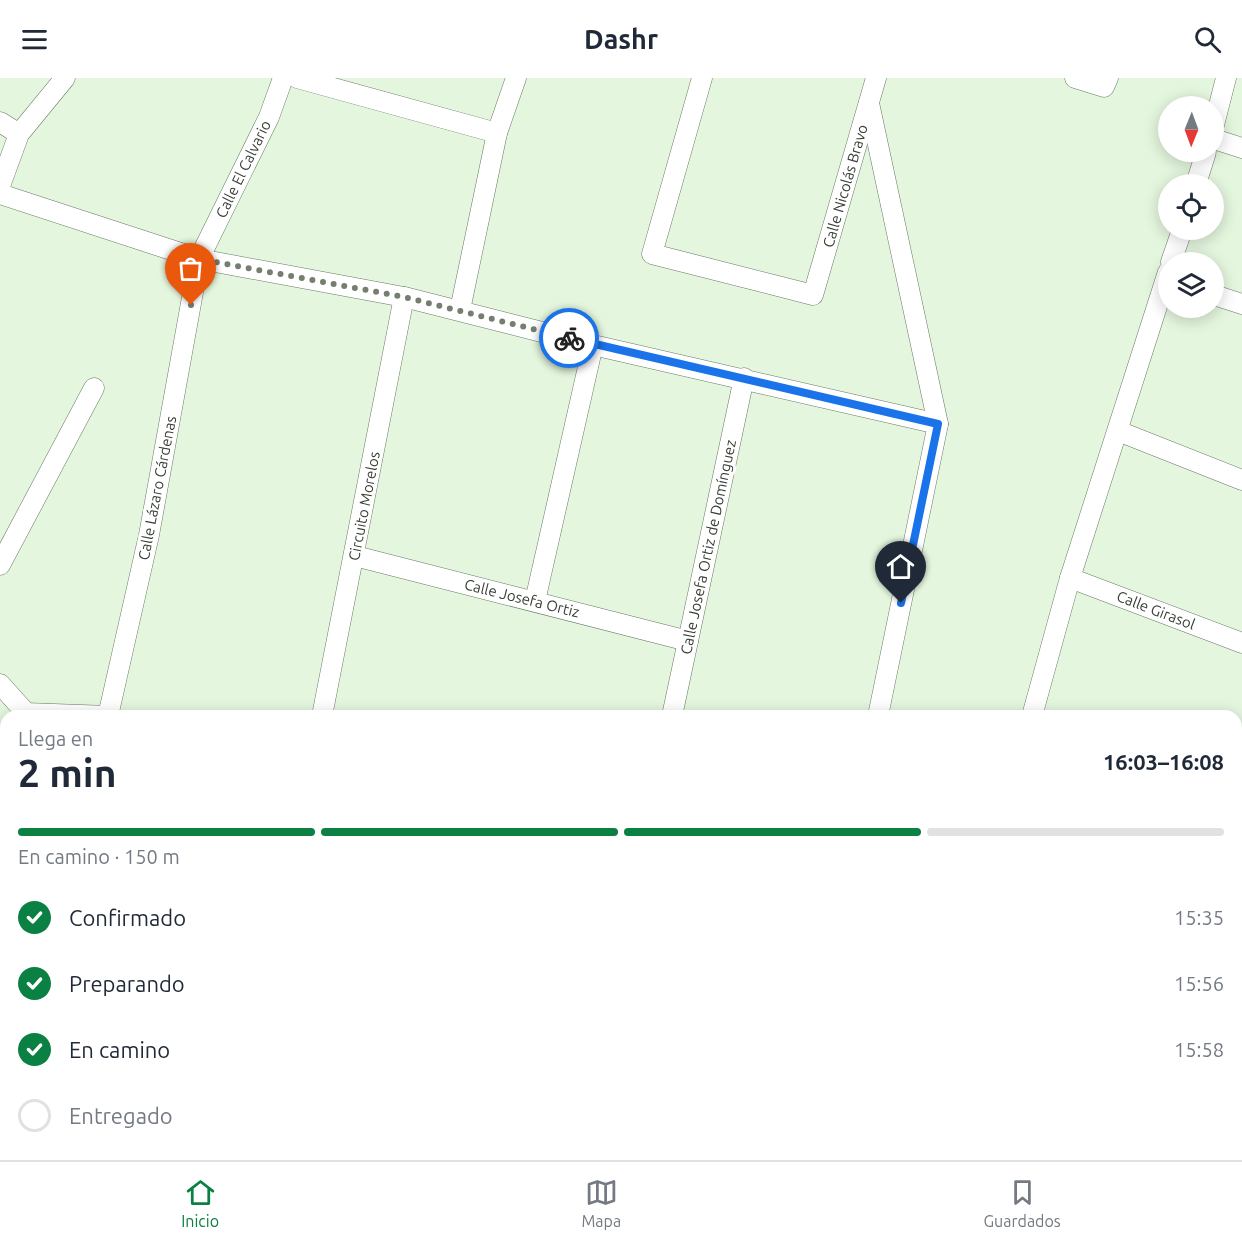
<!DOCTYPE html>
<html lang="es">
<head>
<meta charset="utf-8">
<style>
  :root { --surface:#fff; --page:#f2f2f3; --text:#1f2937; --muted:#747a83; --line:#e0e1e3; --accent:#0b8043 }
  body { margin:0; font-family:Ubuntu,sans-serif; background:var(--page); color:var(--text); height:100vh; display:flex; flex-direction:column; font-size:22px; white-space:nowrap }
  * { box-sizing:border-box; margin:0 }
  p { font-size:20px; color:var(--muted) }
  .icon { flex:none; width:33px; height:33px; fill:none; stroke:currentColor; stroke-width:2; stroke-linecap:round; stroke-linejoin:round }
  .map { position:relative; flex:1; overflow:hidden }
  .details { position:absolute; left:0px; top:632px; width:1242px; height:452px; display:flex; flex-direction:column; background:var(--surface); border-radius:18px 18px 0 0; box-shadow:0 3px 15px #0003 }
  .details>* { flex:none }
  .needle { width:39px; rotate:181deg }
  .buttons { position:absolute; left:1158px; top:18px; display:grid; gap:12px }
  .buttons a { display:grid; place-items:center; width:66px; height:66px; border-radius:50%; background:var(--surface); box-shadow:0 3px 15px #0003; font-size:30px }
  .pin { position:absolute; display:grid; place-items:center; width:51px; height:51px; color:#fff; margin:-62px -26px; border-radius:50% 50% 50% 0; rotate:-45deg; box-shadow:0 0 6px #0007 }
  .pin .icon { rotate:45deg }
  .courier { position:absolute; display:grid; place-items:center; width:60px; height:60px; margin:-30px; border:4px solid #1a73e8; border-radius:50%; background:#fff; color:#222; box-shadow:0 2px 8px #0007 }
  .headline em { font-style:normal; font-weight:600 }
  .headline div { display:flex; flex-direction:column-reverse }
  .headline { display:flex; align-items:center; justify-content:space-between; height:102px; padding:0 18px }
  h1 { font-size:39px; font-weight:600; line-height:45px }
  .bar { display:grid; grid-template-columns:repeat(4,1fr); gap:9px 6px; align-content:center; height:72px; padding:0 18px }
  .bar i { height:8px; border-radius:4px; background:var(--line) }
  .bar .active { background:var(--accent) }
  .bar p { grid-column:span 4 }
  ol { padding:0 18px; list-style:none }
  li { display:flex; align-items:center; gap:18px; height:66px }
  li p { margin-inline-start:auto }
  li .icon { padding:6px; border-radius:50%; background:var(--accent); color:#fff; stroke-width:4 }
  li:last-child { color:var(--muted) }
  li i { width:33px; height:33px; border:3px solid var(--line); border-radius:50% }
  header { display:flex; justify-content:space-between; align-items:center; height:78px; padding:0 18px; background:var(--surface); font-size:27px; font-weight:600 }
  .tab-bar { display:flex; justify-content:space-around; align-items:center; height:84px; border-top:2px solid var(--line); background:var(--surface); font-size:16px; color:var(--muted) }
  .tab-bar a { display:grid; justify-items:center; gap:3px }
  .tab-bar .active { color:var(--accent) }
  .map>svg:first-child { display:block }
</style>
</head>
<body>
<header><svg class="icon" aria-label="menu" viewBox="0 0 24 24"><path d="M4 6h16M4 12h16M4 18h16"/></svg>Dashr<svg class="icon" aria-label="search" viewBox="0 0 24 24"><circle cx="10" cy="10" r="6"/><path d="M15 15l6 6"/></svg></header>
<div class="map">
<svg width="1242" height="1082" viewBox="0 0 1242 1082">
  <rect width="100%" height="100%" fill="#e4f6de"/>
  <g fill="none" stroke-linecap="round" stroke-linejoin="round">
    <g stroke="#6a7965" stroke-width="21">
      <g id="minor">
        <polyline points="297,0 497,55"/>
        <polyline points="702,0 652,176 813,217 876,0"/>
        <polyline points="1075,0 1104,9 1108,0"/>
        <polyline points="869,25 938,346 878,638"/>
        <polyline points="0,44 19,56"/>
        <polyline points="1214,47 1226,0"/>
        <polyline points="1214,61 1242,70"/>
        <polyline points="1196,106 1206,74"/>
        <polyline points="0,108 19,56 65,0"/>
        <polyline points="0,116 199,181 404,219 593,267 938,346"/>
        <polyline points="1171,184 1182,152"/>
        <polyline points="1214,217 1242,226"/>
        <polyline points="460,232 497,55 516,0"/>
        <polyline points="1118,353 1242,402"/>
        <polyline points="355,478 688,563"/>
        <polyline points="0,487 94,310"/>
        <polyline points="1070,500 1242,565"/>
        <polyline points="535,523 593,267"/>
        <polyline points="0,606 26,635 109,638"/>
        <polyline points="108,638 149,457 199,181 269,39 283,0"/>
        <polyline points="322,638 404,219"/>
        <polyline points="672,638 744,300"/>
        <polyline points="1032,638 1070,500 1168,194"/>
        <polyline points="1236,715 1242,717"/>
        <polyline points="0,721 6,700"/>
        <polyline points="0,954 6,955"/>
        <polyline points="186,1077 186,1082"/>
        <polyline points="292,1077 308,1082"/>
        <polyline points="741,1082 743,1077"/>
        <polyline points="860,1082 862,1077"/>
      </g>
    </g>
    <use href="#minor" stroke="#fff" stroke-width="20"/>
  </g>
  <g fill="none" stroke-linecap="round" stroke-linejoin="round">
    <polyline stroke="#747f70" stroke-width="6" stroke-dasharray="0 10.8" points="191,227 199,181 404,219 569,260"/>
    <polyline stroke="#1a73e8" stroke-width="8" points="569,260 938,346 901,525"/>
  </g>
  <g text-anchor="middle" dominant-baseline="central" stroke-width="6" stroke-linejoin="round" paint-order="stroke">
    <g font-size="15" fill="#383f35" stroke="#fff">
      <text transform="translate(243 91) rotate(-64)">Calle El Calvario</text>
      <text transform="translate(845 108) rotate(-74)">Calle Nicolás Bravo</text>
      <text transform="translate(157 410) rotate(-79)">Calle Lázaro Cárdenas</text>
      <text transform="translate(364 428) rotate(-79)">Circuito Morelos</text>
      <text transform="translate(708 469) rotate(-78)">Calle Josefa Ortiz de Domínguez</text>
      <text transform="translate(522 520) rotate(14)">Calle Josefa Ortiz</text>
      <text transform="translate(1156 532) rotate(21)">Calle Girasol</text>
    </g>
  </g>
</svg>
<div class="buttons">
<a><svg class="needle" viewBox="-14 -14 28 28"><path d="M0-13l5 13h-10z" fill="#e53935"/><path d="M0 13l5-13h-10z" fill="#747a83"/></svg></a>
<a><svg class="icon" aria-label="locate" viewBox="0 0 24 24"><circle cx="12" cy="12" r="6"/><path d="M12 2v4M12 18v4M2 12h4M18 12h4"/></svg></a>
<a><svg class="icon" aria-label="layers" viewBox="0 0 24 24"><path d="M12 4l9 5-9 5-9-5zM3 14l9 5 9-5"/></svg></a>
</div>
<div class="pin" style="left:191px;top:227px;background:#ea580c"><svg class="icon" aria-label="bag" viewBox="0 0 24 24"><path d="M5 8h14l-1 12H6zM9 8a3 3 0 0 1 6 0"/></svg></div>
<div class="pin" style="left:901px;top:525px;background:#1f2937"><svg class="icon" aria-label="home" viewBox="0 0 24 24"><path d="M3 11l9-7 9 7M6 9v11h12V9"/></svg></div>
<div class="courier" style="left:569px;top:260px"><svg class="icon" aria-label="bike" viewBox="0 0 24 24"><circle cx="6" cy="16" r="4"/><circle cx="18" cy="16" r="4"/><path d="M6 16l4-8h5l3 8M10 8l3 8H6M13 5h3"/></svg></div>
<section class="details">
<div class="headline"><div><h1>2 min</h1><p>Llega en</p></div><em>16:03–16:08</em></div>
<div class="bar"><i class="active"></i><i class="active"></i><i class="active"></i><i></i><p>En camino · 150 m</p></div>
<ol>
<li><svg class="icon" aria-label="check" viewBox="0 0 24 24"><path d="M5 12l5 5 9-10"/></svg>Confirmado<p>15:35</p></li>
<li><svg class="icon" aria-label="check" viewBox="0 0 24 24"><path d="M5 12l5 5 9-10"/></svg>Preparando<p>15:56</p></li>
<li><svg class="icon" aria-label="check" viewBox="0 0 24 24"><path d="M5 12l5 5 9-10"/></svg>En camino<p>15:58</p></li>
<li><i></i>Entregado</li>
</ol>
</section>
</div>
<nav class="tab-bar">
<a class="active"><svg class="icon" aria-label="home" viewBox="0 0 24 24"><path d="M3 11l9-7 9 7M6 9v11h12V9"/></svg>Inicio</a>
<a><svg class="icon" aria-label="map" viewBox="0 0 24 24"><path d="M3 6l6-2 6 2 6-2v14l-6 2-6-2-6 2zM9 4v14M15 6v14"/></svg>Mapa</a>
<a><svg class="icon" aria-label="saved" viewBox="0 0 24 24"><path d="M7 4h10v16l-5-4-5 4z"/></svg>Guardados</a>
</nav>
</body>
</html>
